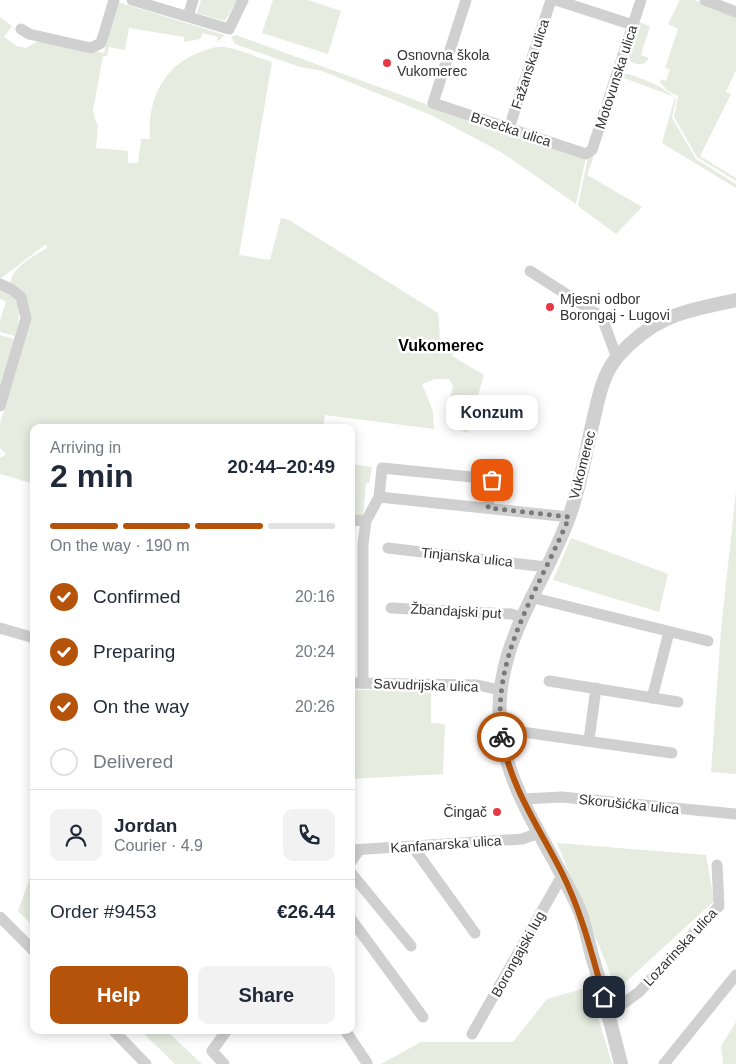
<!DOCTYPE html>
<html lang="en">
<head>
<meta charset="utf-8">
<style>
  :root { --surface:#fff; --page:#f2f2f3; --text:#1f2937; --muted:#747a83; --line:#e0e1e3; --accent:#b45309 }
  body { margin:0; font-family:Arial,sans-serif; background:var(--page); color:var(--text); height:100vh; display:flex; flex-direction:column; font-size:19px; white-space:nowrap }
  * { box-sizing:border-box; margin:0 }
  p { font-size:16px; color:var(--muted) }
  .icon { flex:none; width:28px; height:28px; fill:none; stroke:currentColor; stroke-width:2; stroke-linecap:round; stroke-linejoin:round }
  .map { position:relative; flex:1; overflow:hidden }
  .details { position:absolute; left:30px; top:424px; width:325px; height:610px; display:flex; flex-direction:column; background:var(--surface); border-radius:10px; box-shadow:0 2px 12px #0003 }
  .details>* { flex:none }
  .pin { position:absolute; display:grid; place-items:center; width:42px; height:42px; color:#fff; margin:-21px; border-radius:10px; box-shadow:0 2px 8px #0006 }
  .courier { position:absolute; display:grid; place-items:center; width:50px; height:50px; margin:-25px; border:4px solid #b45309; border-radius:50%; background:#fff; color:#222; box-shadow:0 1px 6px #0007 }
  .bubble { position:absolute; height:35px; border-radius:10px; background:var(--surface); box-shadow:0 2px 12px #0003; font-size:16px; font-weight:800; line-height:35px; text-align:center }
  .summary em { font-style:normal; font-weight:800 }
  .summary div { display:flex; flex-direction:column-reverse }
  .summary { display:flex; align-items:center; justify-content:space-between; height:85px; padding:0 20px }
  h1 { font-size:32px; font-weight:800; line-height:38px }
  .bar { display:grid; grid-template-columns:repeat(4,1fr); gap:8px 5px; align-content:center; height:60px; padding:0 20px }
  .bar i { height:6px; border-radius:4px; background:var(--line) }
  .bar .selected { background:var(--accent) }
  .bar p { grid-column:span 4 }
  .line { display:flex; align-items:center; gap:12px; padding:0 20px; border-top:1px solid var(--line) }
  .line div { flex:1 }
  .round { display:grid; place-items:center; flex:none; width:52px; height:52px; border-radius:10px; background:var(--page) }
  ol { padding:0 20px; list-style:none }
  li { display:flex; align-items:center; gap:15px; height:55px }
  li p { margin-inline-start:auto }
  li .icon { padding:5px; border-radius:50%; background:var(--accent); color:#fff; stroke-width:4 }
  li:last-child { color:var(--muted) }
  li i { width:28px; height:28px; border:2px solid var(--line); border-radius:50% }
  .primary-button { display:flex; gap:10px; margin-top:auto; padding:10px 20px }
  .primary-button a { flex:1; height:58px; border-radius:10px; background:var(--accent); color:#fff; font-size:20px; font-weight:800; line-height:58px; text-align:center }
  .primary-button a+a { background:var(--page); color:var(--text) }
  .map>svg:first-child { display:block }
</style>
</head>
<body>
<div class="map">
<svg width="736" height="1064" viewBox="0 0 736 1064">
  <rect width="100%" height="100%" fill="#fff"/>
  <g fill="#e6ecdf">
    <polygon points="201,0 237,0 225,21 197,13"/>
    <polygon points="273,0 308,0 341,11 328,54 262,33"/>
    <polygon points="680,0 694,0 736,15 736,70 726,92 731,94 700,156 736,178 736,181 697,157 674,117 678,96 668,91 660,82 661,79 666,81 670,69 665,68 678,29 668,24"/>
    <path d="M 118,2 L 225,35 L 217,42 L 218,37 L 203,33 L 200,39 L 184,42 L 184,37 L 129,28 L 125,50 L 109,47 L 107,56 L 103,56 L 93,110 L 96,123 L 98,124 L 96,148 L 128,151 L 128,163 L 138,163 L 141,139 L 150,139 C 147,102 162,67 198,53 C 205,50 216,46 224,47 C 240,49 257,58 272,62 L 239,255 L 270,260 L 281,218 L 289,220 L 438,313 L 440,338 L 454,350 L 452,356 L 484,375 L 467,433 L 449,422 L 447,413 L 453,386 L 449,379 L 435,379 L 422,384 L 433,411 L 434,429 L 325,415 L 323,428 L 34,428 L 34,484 L 0,474 L 0,458 L 6,454 L 0,448 L 0,424 L 30,318 L 10,283 C 13,266 34,256 47,248 L 46,244 L 0,279 L 0,17 L 12,26 L 4,37 L 17,46 L 26,48 L 40,40 L 104,53 Z"/>
    <path d="M 639,22 L 650,26 L 641,55 L 649,58 L 644,64 C 639,65 631,64 628,58 Z"/>
    <polygon points="236,35 434,107 586,157 576,204 501,152 431,115 322,71 300,67 235,44 231,37"/>
    <path d="M 623,74 L 628,74 C 649,81 659,85 676,98 L 672,118 L 696,159 L 736,184 L 736,188 L 662,143 L 675,97 L 621,77 Z"/>
    <polygon points="594,156 587,175 642,207 616,234 578,206 588,157"/>
    <path d="M 0,289 C 23,297 21,316 15,336 L 0,332 L 0,321 L 6,301 L 0,299 Z"/>
    <polygon points="0,335 14,339 1,386 0,385"/>
    <polygon points="351,464 372,467 369,483 366,483 363,516 351,516"/>
    <polygon points="736,491 736,774 711,772 721,630"/>
    <polygon points="571,538 668,574 659,612 553,580"/>
    <polygon points="351,690 431,690 431,723 445,724 443,774 351,779"/>
    <polygon points="557,843 706,855 714,901 617,990"/>
    <polygon points="34,866 34,927 18,911"/>
    <polygon points="589,987 612,1064 381,1064 421,1042 513,1042 547,999"/>
    <polygon points="736,1022 736,1064 723,1064 721,1046"/>
    <polygon points="140,1030 172,1030 170,1034 202,1064 175,1064"/>
  </g>
  <g fill="none" stroke-linecap="round" stroke-linejoin="round">
    <g stroke="#d0d0d0" stroke-width="11">
      <polyline points="132,0 229,29 243,0"/>
      <polyline points="466,0 433,103 586,154 592,150 641,0"/>
      <polyline points="556,0 633,25"/>
      <polyline points="705,0 736,12"/>
      <polyline points="188,16 193,0"/>
      <polyline points="21,29 29,34 91,48 101,43 114,0"/>
      <polyline points="509,128 551,0"/>
      <polyline points="530,271 597,314 604,323 617,358"/>
      <polyline points="0,284 11,289 21,297 26,318 0,406"/>
      <polyline points="379,497 569,517"/>
      <polyline points="351,520 366,521"/>
      <polyline points="388,548 546,567"/>
      <polyline points="530,597 708,641"/>
      <polyline points="391,608 511,614 521,617"/>
      <polyline points="0,628 34,638"/>
      <polyline points="549,681 678,702"/>
      <polyline points="351,683 477,685 500,690"/>
      <polyline points="363,683 363,544 366,521 379,497 382,468 492,479 488,508"/>
      <polyline points="652,698 669,632"/>
      <polyline points="501,729 672,753"/>
      <polyline points="589,740 596,688"/>
      <polyline points="522,799 562,797 736,814"/>
      <polyline points="413,847 475,933"/>
      <polyline points="351,850 522,839 539,833"/>
      <polyline points="351,862 359,850"/>
      <polyline points="351,873 411,946"/>
      <polyline points="0,917 34,951"/>
      <polyline points="351,919 423,1017"/>
      <polyline points="609,1014 639,992 719,906 717,865"/>
      <polyline points="113,1030 146,1064"/>
      <polyline points="345,1030 367,1063"/>
      <polyline points="472,1034 563,874"/>
      <polyline points="224,1064 212,1051 227,1030"/>
      <polyline points="664,1064 736,975"/>
    </g>
    <path stroke="#d0d0d0" stroke-width="14" d="M 621,1064 C 612,1028 603,992 592,956 C 588,941 585,924 579,909 C 554,853 513,801 502,739 C 497,711 500,682 508,655 C 523,606 552,565 569,517 C 581,485 586,450 594,417 C 599,395 603,374 618,356 C 656,314 684,312 736,300"/>
  </g>
  <g fill="none" stroke-linecap="round" stroke-linejoin="round">
    <path stroke="#7a7a7a" stroke-width="5" stroke-dasharray="0 9" d="M 492,480 L 488,508 L 569,517 C 540,589 490,655 502,737"/>
    <path stroke="#b45309" stroke-width="6" d="M 502,737 C 510,787 540,829 562,873 C 582,913 592,955 604,997"/>
  </g>
  <g fill="#e63946" stroke="#fff" stroke-width="2">
    <circle cx="387" cy="63" r="5"/>
    <circle cx="550" cy="307" r="5"/>
    <circle cx="497" cy="812" r="5"/>
  </g>
  <g text-anchor="middle" dominant-baseline="central" stroke-width="5" stroke-linejoin="round" paint-order="stroke">
    <g font-size="14" fill="#333" stroke="#fff" text-anchor="start">
      <text x="397" y="55">Osnovna škola<tspan x="397" dy="16">Vukomerec</tspan></text>
      <text x="560" y="299">Mjesni odbor<tspan x="560" dy="16">Borongaj - Lugovi</tspan></text>
      <text x="487" y="812" text-anchor="end">Čingač</text>
    </g>
    <g font-size="14" fill="#333" stroke="#fff">
      <text transform="translate(530 64) rotate(-72)">Fažanska ulica</text>
      <text transform="translate(616 77) rotate(-72)">Motovunska ulica</text>
      <text transform="translate(511 129) rotate(18)">Brsečka ulica</text>
      <text transform="translate(582 465) rotate(-76)">Vukomerec</text>
      <text transform="translate(467 557) rotate(6)">Tinjanska ulica</text>
      <text transform="translate(456 611) rotate(3)">Žbandajski put</text>
      <text transform="translate(426 685) rotate(2)">Savudrijska ulica</text>
      <text transform="translate(629 804) rotate(6)">Skorušićka ulica</text>
      <text transform="translate(446 844) rotate(-4)">Kanfanarska ulica</text>
      <text transform="translate(680 947) rotate(-47)">Lozarinska ulica</text>
      <text transform="translate(518 954) rotate(-61)">Borongajski lug</text>
    </g>
    <g font-size="16" font-weight="bold" fill="#000" stroke="#fff">
      <text x="441" y="345">Vukomerec</text>
    </g>
  </g>
</svg>
<div class="pin" style="left:492px;top:480px;background:#ea580c"><svg class="icon" aria-label="bag" viewBox="0 0 24 24"><path d="M5 8h14l-1 12H6zM9 8a3 3 0 0 1 6 0"/></svg></div>
<div class="pin" style="left:604px;top:997px;background:#1f2937"><svg class="icon" aria-label="home" viewBox="0 0 24 24"><path d="M3 11l9-7 9 7M6 9v11h12V9"/></svg></div>
<div class="courier" style="left:502px;top:737px"><svg class="icon" aria-label="bike" viewBox="0 0 24 24"><circle cx="6" cy="16" r="4"/><circle cx="18" cy="16" r="4"/><path d="M6 16l4-8h5l3 8M10 8l3 8H6M13 5h3"/></svg></div>
<div class="bubble" style="left:446px;top:395px;width:92px">Konzum</div>
<section class="details">
<div class="summary"><div><h1>2 min</h1><p>Arriving in</p></div><em>20:44–20:49</em></div>
<div class="bar"><i class="selected"></i><i class="selected"></i><i class="selected"></i><i></i><p>On the way · 190 m</p></div>
<ol>
<li><svg class="icon" aria-label="check" viewBox="0 0 24 24"><path d="M5 12l5 5 9-10"/></svg>Confirmed<p>20:16</p></li>
<li><svg class="icon" aria-label="check" viewBox="0 0 24 24"><path d="M5 12l5 5 9-10"/></svg>Preparing<p>20:24</p></li>
<li><svg class="icon" aria-label="check" viewBox="0 0 24 24"><path d="M5 12l5 5 9-10"/></svg>On the way<p>20:26</p></li>
<li><i></i>Delivered</li>
</ol>
<div class="line" style="height:90px"><a class="round"><svg class="icon" aria-label="person" viewBox="0 0 24 24"><circle cx="12" cy="8" r="4"/><path d="M4 21q1-7 8-7t8 7"/></svg></a><div><b>Jordan</b><p>Courier · 4.9</p></div><a class="round"><svg class="icon" aria-label="phone" viewBox="0 0 24 24"><path d="M5 4h4l2 5-3 2q2 4 5 5l2-3 5 2v4C11 20 4 13 5 4z"/></svg></a></div>
<div class="line" style="height:65px"><div>Order #9453</div><b>€26.44</b></div>
<div class="primary-button"><a>Help</a><a>Share</a></div>
</section>
</div>
</body>
</html>
